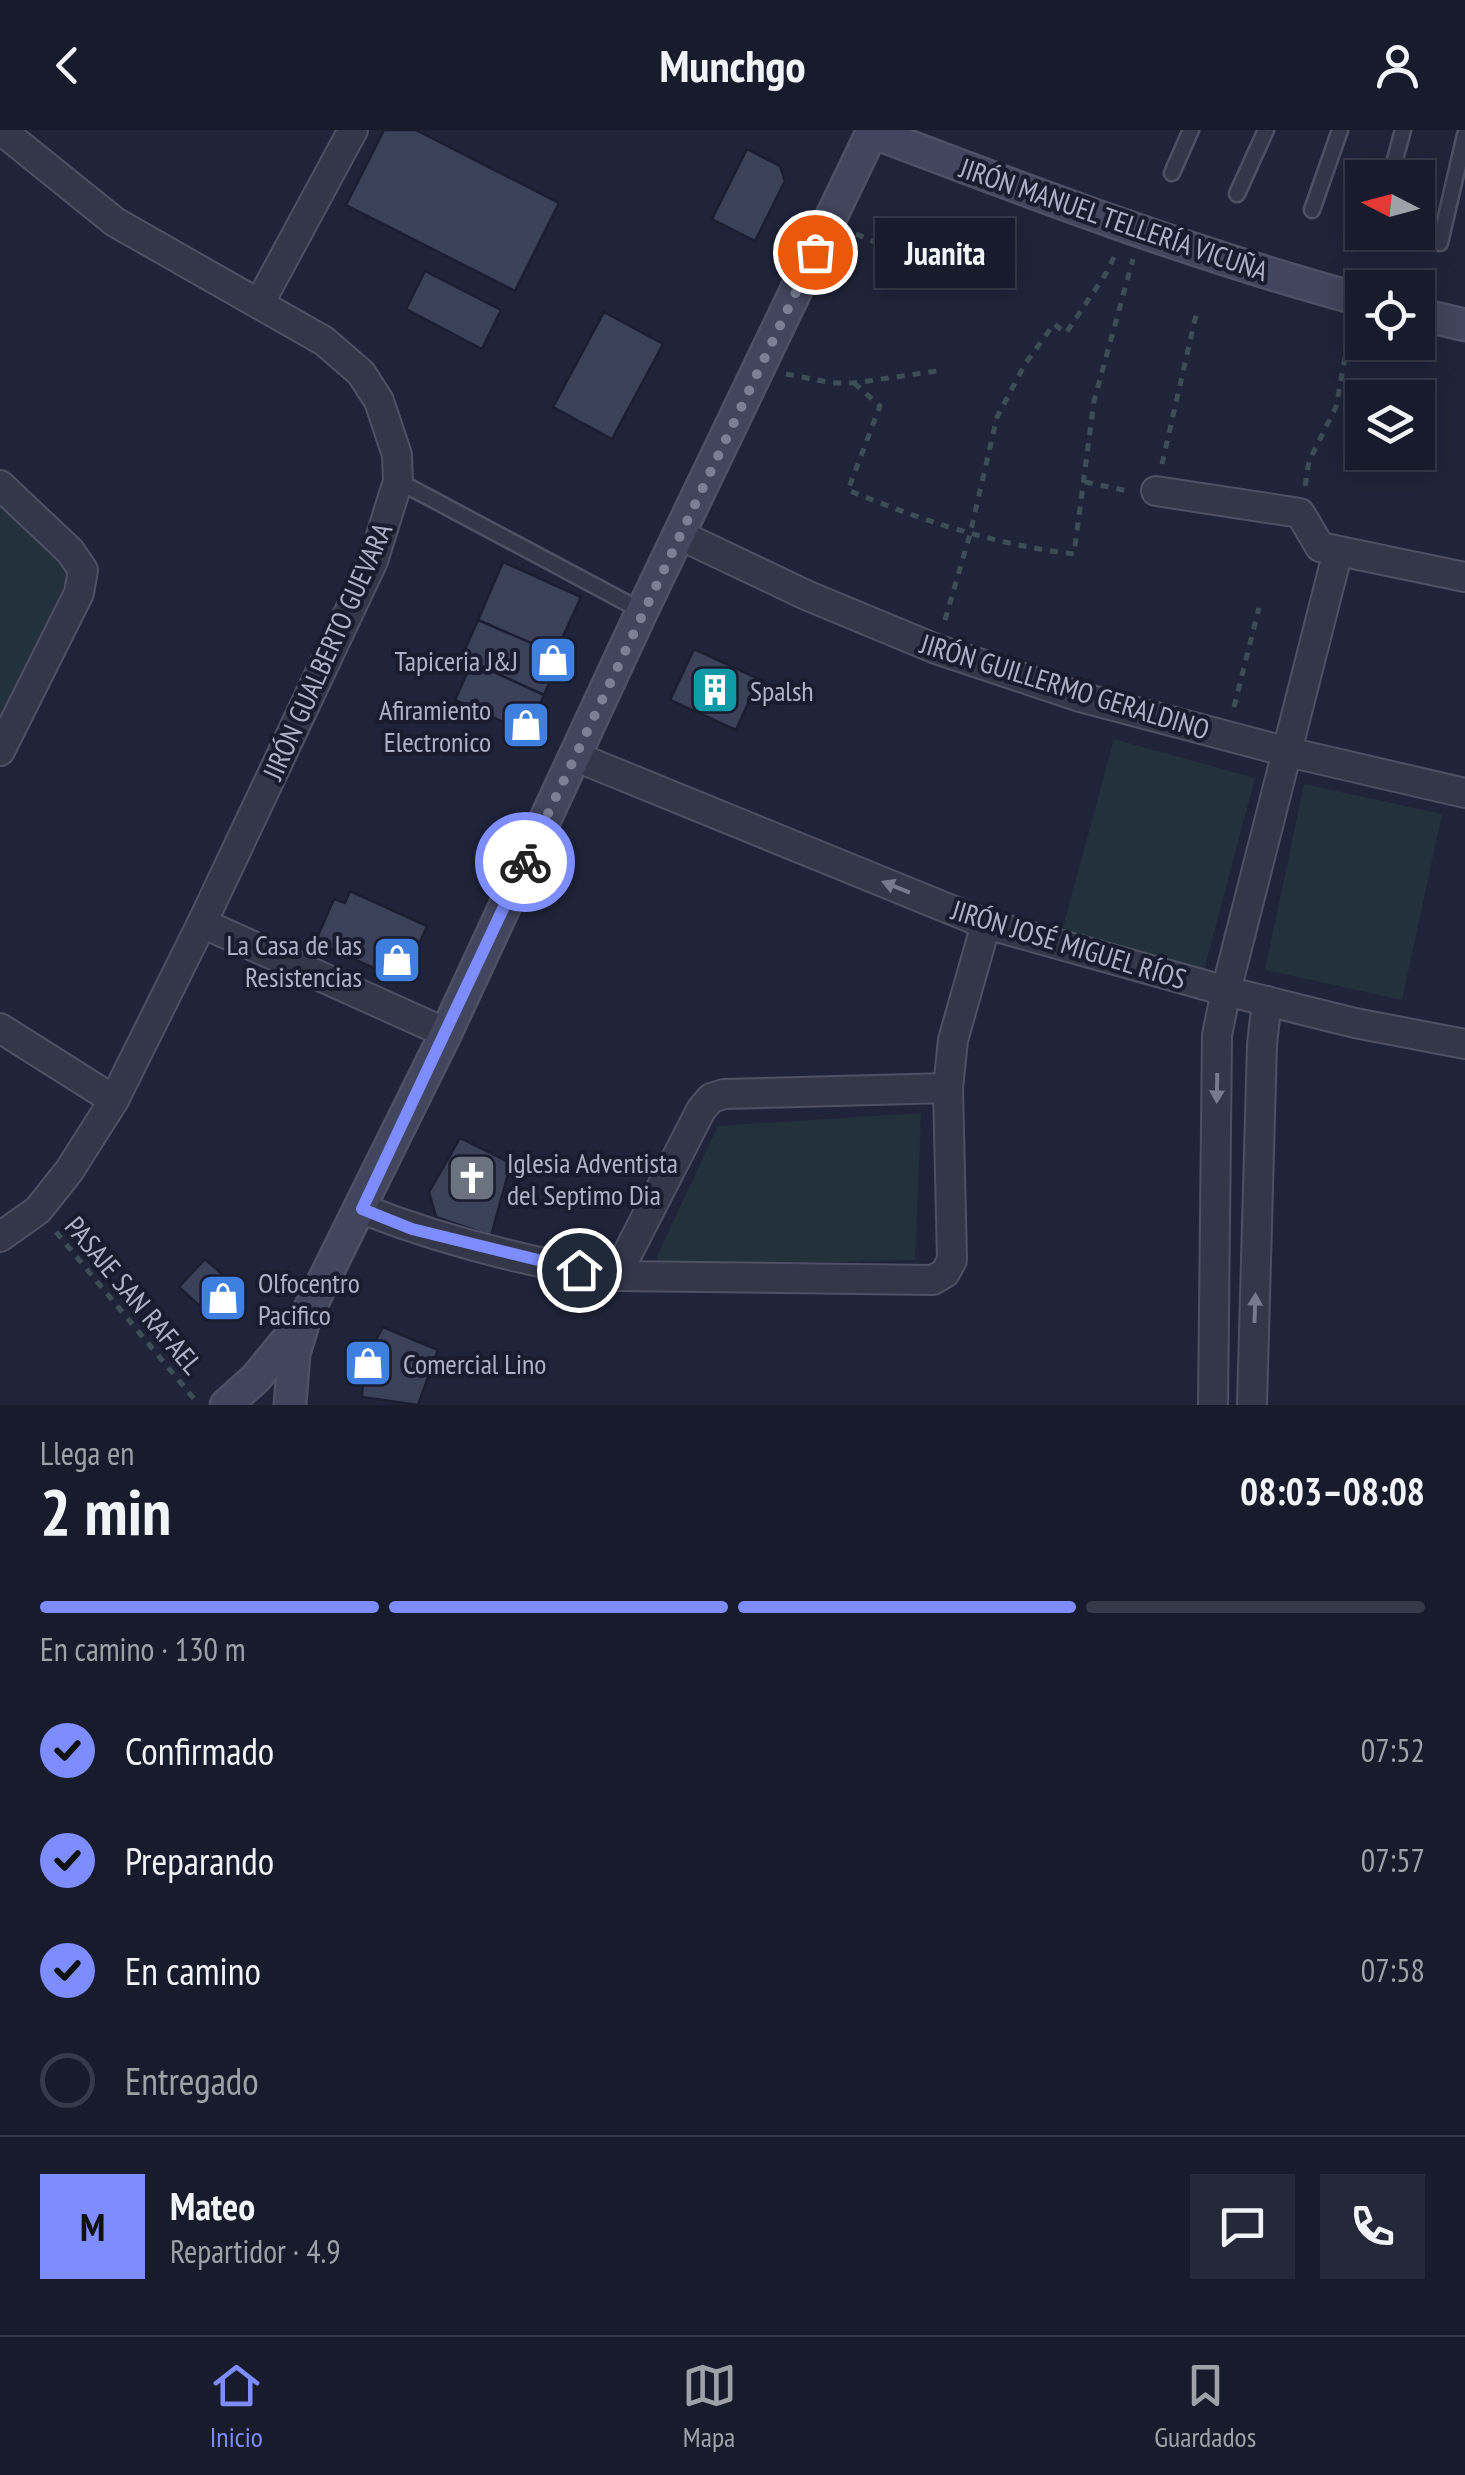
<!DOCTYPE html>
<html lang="es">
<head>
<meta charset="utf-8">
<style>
  :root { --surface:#181b2c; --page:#252838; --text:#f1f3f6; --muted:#9fa1a9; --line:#363948; --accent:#7d8dfd }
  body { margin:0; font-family:"PT Sans Narrow",sans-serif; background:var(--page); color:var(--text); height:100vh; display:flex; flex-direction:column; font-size:38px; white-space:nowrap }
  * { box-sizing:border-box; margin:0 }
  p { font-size:32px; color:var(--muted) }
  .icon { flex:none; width:55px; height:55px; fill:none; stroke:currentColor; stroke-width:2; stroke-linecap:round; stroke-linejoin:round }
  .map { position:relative; height:1275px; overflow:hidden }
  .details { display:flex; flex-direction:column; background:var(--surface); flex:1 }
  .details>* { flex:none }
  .needle { width:65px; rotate:276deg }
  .fabs { position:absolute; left:1345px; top:30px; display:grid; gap:20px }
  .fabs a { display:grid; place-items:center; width:90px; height:90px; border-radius:0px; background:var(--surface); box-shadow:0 5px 25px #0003,0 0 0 2px var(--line); font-size:50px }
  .pin { position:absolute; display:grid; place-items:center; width:85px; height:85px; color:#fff; margin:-42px; border:5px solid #fff; border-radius:50%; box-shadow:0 2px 10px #0007 }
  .courier { position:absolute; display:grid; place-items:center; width:100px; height:100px; margin:-50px; border:8px solid #7d8dfd; border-radius:50%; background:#fff; color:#222; box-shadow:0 2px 12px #0007 }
  .bubble { position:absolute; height:70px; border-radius:0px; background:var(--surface); box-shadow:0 5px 25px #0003,0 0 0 2px var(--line); font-size:32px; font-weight:700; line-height:70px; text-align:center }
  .head em { font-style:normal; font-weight:700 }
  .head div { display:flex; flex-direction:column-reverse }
  .head { display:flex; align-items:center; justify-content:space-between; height:170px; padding:0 40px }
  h1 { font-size:65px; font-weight:700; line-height:75px }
  .bar { display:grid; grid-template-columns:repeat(4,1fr); gap:15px 10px; align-content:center; height:120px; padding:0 40px }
  .bar i { height:12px; border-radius:8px; background:var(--line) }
  .bar .current { background:var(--accent) }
  .bar p { grid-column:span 4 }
  .line { display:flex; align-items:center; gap:25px; padding:0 40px; border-top:2px solid var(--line) }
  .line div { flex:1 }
  .round { display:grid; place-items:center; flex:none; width:105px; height:105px; border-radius:0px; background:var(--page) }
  ol { padding:0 40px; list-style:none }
  li { display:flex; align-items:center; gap:30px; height:110px }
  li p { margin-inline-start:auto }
  li .icon { padding:10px; border-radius:50%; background:var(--accent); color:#111; stroke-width:4 }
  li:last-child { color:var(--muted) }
  li i { width:55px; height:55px; border:5px solid var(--line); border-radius:50% }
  header { display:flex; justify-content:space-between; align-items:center; height:130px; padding:0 40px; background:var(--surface); font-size:45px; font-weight:700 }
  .dock { display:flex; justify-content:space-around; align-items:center; height:140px; border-top:2px solid var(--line); background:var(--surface); font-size:28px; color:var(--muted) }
  .dock a { display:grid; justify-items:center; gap:5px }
  .dock .current { color:var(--accent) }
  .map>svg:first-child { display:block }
</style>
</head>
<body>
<header><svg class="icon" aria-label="back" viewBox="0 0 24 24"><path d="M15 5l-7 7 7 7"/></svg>Munchgo<svg class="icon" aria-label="person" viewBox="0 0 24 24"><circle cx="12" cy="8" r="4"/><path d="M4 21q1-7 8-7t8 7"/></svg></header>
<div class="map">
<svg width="1465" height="1275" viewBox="0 0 1465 1275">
  <rect width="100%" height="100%" fill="#20243a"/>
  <g fill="#22313b">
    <polygon points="0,373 72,439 0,590"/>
    <polygon points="1114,609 1255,648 1204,840 1062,801"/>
    <polygon points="1304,654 1442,684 1402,870 1265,840"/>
    <polygon points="921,983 915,1130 660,1136 657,1126 718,996"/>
  </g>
  <g fill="#3c415a" stroke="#1b1e31" stroke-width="2.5">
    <polygon points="384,0 416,0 559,73 515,161 346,75"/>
    <polygon points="747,19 780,36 785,51 755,111 712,89"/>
    <polygon points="425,141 501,180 482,219 406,179"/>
    <polygon points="604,182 663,214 612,309 553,277"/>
    <polygon points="1381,257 1415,262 1414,268 1379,268"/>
    <polygon points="503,432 581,467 555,524 478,490"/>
    <polygon points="478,490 561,526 544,565 461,528"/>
    <polygon points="694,519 759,549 736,600 670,570"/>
    <polygon points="472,532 544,565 527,603 455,570"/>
    <polygon points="350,761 427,796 411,833 385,843 315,812 334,769 345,773"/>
    <polygon points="460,1008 511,1033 491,1106 436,1087 429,1062"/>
    <polygon points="205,1129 241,1161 215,1190 179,1157"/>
    <polygon points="383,1197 438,1220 418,1275 362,1267 364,1231"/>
  </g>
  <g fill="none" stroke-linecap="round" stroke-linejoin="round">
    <g stroke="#4e5165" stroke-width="19">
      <g id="lane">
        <polyline points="1172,43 1191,0"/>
        <polyline points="1390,48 1403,0"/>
        <polyline points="1237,64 1266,0"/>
        <polyline points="1312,80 1340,0"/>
        <polyline points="1440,113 1465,5"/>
        <polyline points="398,351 642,481"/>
      </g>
    </g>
    <g stroke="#4e5165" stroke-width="32">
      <g id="street">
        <polyline points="259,174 353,0"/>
        <polyline points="0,355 70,421 83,440 79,463 0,621"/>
        <polyline points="1156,361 1300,383 1320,417 1465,447"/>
        <polyline points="680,405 806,465 936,519 1080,567 1288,622 1465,663"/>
        <polyline points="574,626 986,794 1226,861 1355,893 1465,914"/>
        <polyline points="202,793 446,903"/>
        <polyline points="0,898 114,970"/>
        <path d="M 362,1079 C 442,1110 530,1133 616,1146 L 933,1150 L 945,1143 L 952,1130 L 948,958 L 953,910 L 986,794"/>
        <polyline points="0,1107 38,1080 69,1041 114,970 202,793 373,431 398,351 397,325 379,271 361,243 324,211 115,92 1,0"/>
        <polyline points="616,1146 701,980 711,968 724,964 948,958"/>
        <polyline points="1213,1275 1217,905 1226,861 1338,421"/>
        <polyline points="1252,1275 1262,914 1267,871"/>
      </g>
    </g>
    <g stroke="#4e5165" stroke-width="35">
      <g id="secondary">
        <path d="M 872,2 C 1034,64 1195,125 1362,170"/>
        <polyline points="1418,184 1465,195"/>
        <polyline points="226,1275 256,1248 297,1198"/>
        <polyline points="290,1275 294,1224 305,1188 446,903 642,481 873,0"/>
      </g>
    </g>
    <g stroke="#3d4d55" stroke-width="5" stroke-dasharray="8 8" stroke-linecap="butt">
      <polyline points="856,104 982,158"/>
      <polyline points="786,244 833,253 854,253 937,241"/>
      <path d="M 854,253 L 880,276 L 848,360 C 920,390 996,415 1074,424 L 1094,271 L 1133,129"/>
      <polyline points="1162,334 1196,185"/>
      <polyline points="1085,352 1128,361"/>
      <polyline points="1305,356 1309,331 1336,277 1351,195"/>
      <polyline points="945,490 970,404 997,287 1025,234 1054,194 1066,203 1107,142 1116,123"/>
      <polyline points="1234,577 1259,478"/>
      <polyline points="56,1102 195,1270"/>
    </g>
    <use href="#lane" stroke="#34374a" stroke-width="14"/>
    <use href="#street" stroke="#34374a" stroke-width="28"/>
    <use href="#secondary" stroke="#41455d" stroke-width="30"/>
  </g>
  <defs><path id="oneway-solid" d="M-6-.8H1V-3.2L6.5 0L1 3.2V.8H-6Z" transform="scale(2.5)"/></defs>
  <g fill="#777a8f">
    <use href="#oneway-solid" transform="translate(896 757) rotate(-158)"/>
    <use href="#oneway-solid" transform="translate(1217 958) rotate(91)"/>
    <use href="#oneway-solid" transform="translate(1255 1178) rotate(-88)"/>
  </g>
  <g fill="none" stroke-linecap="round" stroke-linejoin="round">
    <polyline stroke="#7c8096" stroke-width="10" stroke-dasharray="0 18" points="525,732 815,122"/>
    <polyline stroke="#7d8dfd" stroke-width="12" points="525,732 362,1079 412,1099 579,1140"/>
  </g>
  <defs>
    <g id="shop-square" transform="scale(2.5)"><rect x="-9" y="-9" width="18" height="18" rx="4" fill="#3f7fe0" stroke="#191c2f"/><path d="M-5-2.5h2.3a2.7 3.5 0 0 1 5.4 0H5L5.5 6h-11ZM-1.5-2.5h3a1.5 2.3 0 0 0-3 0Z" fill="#fff"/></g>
    <g id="building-square" transform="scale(2.5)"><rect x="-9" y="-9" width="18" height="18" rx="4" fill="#0f9aa8" stroke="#191c2f"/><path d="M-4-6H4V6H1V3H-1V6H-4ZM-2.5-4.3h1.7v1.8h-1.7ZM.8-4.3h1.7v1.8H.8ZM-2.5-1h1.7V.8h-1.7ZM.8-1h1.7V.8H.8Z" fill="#fff"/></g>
    <g id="church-square" transform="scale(2.5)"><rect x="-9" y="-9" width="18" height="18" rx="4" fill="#6b7280" stroke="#191c2f"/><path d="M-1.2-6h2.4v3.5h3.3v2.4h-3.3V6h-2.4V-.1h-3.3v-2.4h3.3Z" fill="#fff"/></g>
  </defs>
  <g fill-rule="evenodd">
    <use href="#shop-square" x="553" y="530"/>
    <use href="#building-square" x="715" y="560"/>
    <use href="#shop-square" x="526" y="595"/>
    <use href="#shop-square" x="397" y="830"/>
    <use href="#church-square" x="472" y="1048"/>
    <use href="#shop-square" x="223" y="1168"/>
    <use href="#shop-square" x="368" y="1233"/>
  </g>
  <g text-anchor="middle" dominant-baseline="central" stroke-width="8" stroke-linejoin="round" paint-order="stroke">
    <g font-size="28" fill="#aeb1c7" stroke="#191c2f">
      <text transform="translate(1114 89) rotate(19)">JIRÓN MANUEL TELLERÍA VICUÑA</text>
      <text transform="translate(327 521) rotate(-66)">JIRÓN GUALBERTO GUEVARA</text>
      <text transform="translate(1065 556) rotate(17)">JIRÓN GUILLERMO GERALDINO</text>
      <text transform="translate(1069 814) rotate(17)">JIRÓN JOSÉ MIGUEL RÍOS</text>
      <text transform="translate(134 1165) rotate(50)">PASAJE SAN RAFAEL</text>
    </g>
    <g font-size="28" fill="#aeb1c7" stroke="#191c2f" text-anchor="start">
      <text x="518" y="530" text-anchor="end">Tapiceria J&amp;J</text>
      <text x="750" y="560">Spalsh</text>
      <text x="491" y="579" text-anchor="end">Afiramiento<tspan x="491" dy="32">Electronico</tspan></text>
      <text x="362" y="814" text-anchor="end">La Casa de las<tspan x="362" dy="32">Resistencias</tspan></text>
      <text x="507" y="1032">Iglesia Adventista<tspan x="507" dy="32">del Septimo Dia</tspan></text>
      <text x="258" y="1152">Olfocentro<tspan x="258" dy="32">Pacifico</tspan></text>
      <text x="403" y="1233">Comercial Lino</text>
    </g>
  </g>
</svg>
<div class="fabs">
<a><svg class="needle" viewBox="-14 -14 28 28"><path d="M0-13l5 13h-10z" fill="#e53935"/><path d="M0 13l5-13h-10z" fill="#9fa1a9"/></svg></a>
<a><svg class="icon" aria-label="locate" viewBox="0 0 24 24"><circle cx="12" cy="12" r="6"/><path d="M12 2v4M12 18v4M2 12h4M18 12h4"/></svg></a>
<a><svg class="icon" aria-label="layers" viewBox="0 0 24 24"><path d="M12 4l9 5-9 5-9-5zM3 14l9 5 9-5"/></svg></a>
</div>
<div class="pin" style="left:815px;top:122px;background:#ea580c"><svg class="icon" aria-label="bag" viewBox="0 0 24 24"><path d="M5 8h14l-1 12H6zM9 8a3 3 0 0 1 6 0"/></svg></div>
<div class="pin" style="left:579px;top:1140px;background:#1f2937"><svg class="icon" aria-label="home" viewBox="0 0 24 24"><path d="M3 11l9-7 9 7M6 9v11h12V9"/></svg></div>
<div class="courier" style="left:525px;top:732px"><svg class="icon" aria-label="bike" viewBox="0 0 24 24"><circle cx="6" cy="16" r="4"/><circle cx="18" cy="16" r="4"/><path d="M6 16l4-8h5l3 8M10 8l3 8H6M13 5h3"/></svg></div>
<div class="bubble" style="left:875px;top:88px;width:140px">Juanita</div>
</div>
<section class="details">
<div class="head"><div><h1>2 min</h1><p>Llega en</p></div><em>08:03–08:08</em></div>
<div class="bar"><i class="current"></i><i class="current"></i><i class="current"></i><i></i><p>En camino · 130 m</p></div>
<ol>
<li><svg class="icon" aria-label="check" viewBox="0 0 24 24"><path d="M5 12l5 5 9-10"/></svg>Confirmado<p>07:52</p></li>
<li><svg class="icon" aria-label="check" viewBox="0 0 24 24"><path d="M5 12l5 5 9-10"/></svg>Preparando<p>07:57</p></li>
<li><svg class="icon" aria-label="check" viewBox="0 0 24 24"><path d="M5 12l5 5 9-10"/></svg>En camino<p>07:58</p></li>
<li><i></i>Entregado</li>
</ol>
<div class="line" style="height:180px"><b class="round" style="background:var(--accent);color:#111">M</b><div><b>Mateo</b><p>Repartidor · 4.9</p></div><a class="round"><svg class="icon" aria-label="chat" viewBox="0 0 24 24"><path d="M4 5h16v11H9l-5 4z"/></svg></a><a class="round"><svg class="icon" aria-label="phone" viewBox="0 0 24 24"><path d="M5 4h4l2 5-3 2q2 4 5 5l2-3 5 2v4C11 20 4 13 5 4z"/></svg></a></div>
</section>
<nav class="dock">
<a class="current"><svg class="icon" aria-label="home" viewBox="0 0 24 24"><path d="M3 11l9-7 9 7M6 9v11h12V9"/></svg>Inicio</a>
<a><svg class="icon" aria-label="map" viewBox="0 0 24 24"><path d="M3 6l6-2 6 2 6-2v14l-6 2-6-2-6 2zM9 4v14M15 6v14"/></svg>Mapa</a>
<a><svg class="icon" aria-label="saved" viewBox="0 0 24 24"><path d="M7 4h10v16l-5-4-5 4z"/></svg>Guardados</a>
</nav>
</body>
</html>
